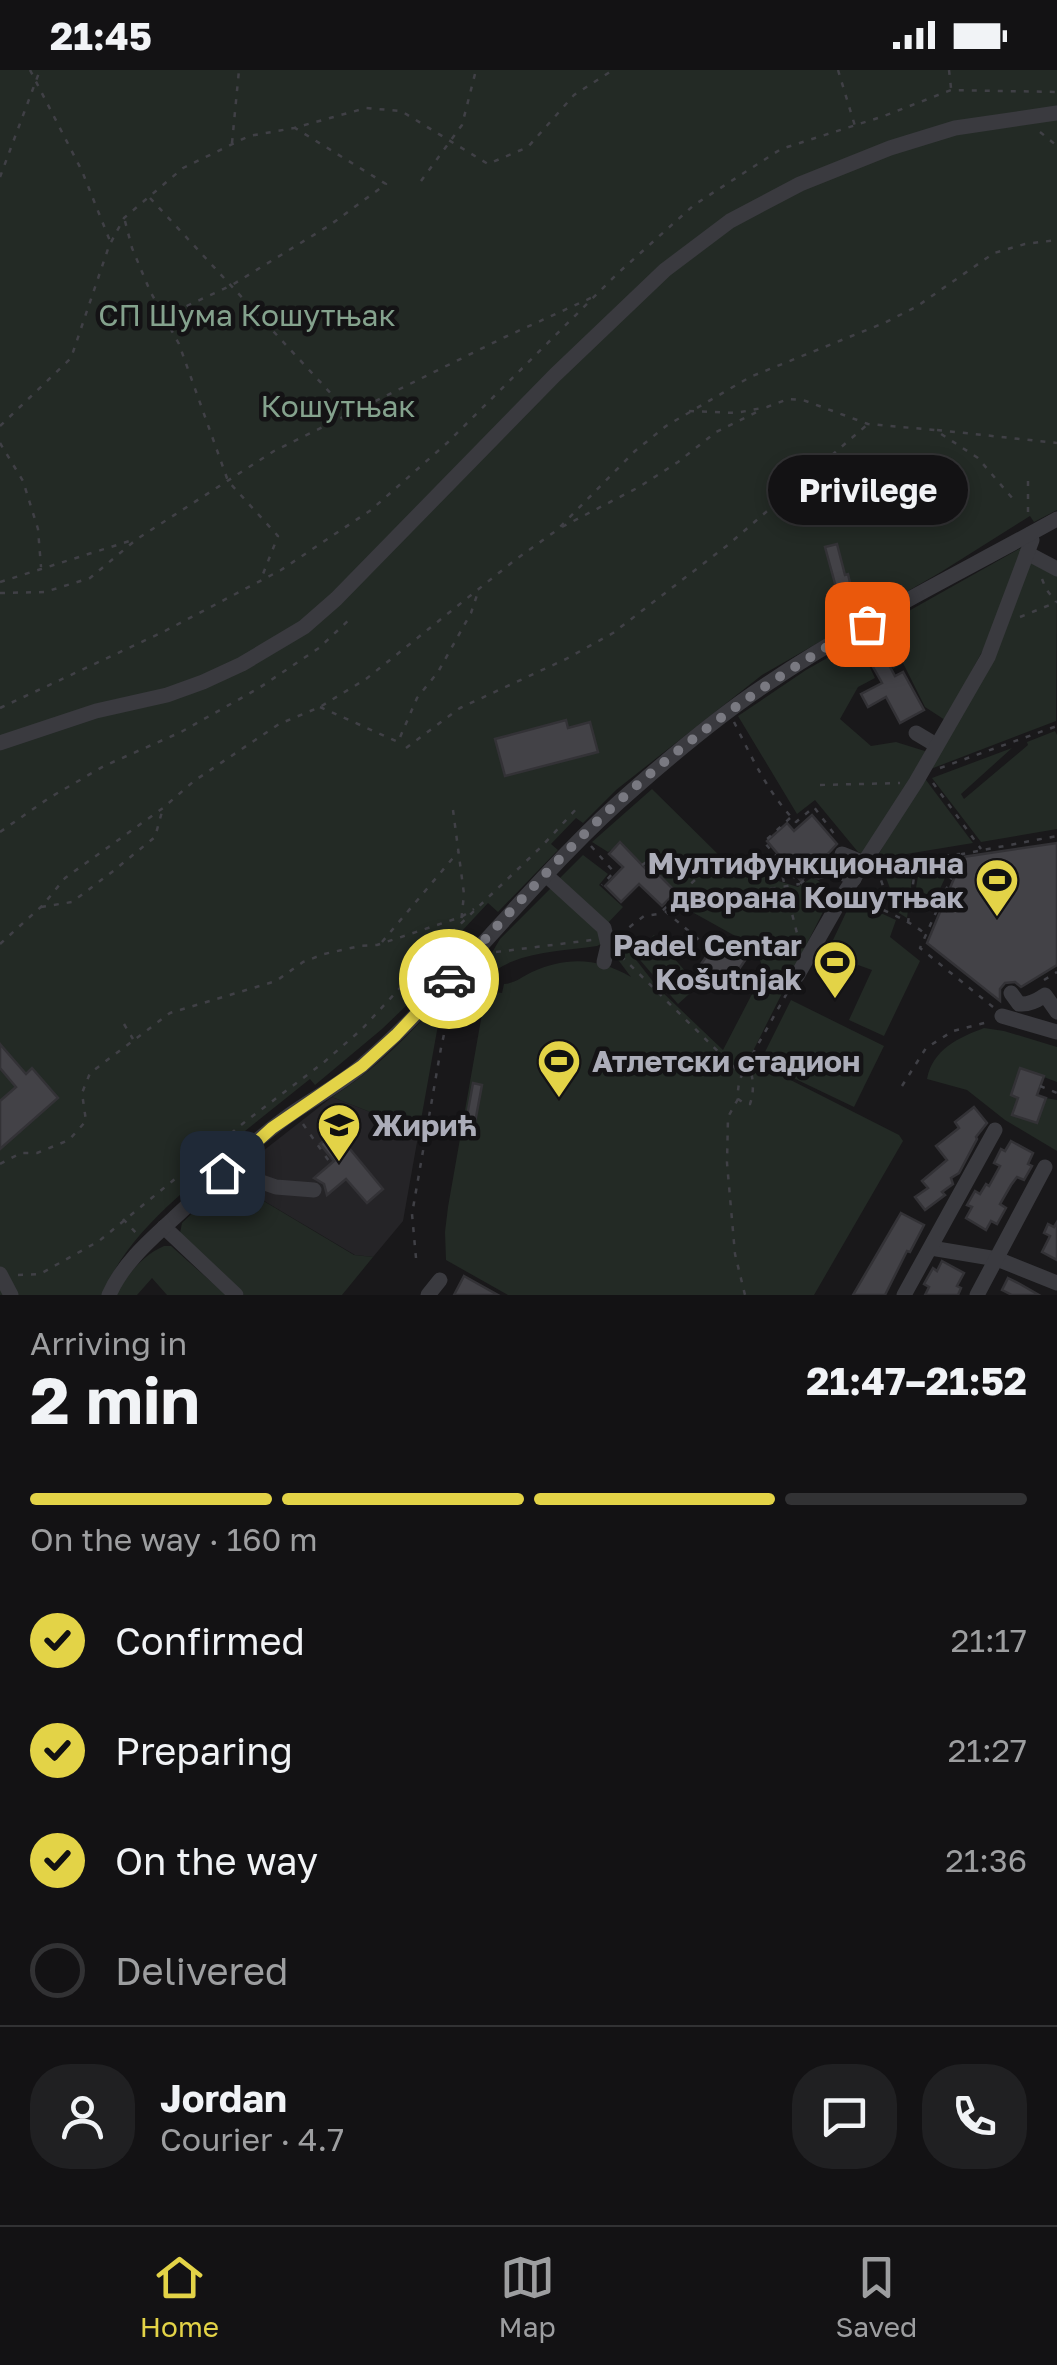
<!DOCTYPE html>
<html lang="en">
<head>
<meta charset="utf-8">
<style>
  :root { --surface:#131214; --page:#202022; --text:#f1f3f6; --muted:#9d9ea0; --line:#323234; --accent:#e3d347 }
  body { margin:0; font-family:"Golos Text",sans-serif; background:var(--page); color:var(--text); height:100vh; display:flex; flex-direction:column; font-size:38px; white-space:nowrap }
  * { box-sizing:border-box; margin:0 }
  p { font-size:32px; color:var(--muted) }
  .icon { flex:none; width:55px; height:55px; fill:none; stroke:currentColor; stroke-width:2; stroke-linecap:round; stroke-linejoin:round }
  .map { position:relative; height:1225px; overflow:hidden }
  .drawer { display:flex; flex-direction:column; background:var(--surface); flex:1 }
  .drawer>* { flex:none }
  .pin { position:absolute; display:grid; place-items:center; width:85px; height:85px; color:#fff; margin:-42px; border-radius:20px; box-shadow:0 5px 15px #0006 }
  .courier { position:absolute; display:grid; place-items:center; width:100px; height:100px; margin:-50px; border:8px solid #e3d347; border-radius:50%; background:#fff; color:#222; box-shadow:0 2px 12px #0007 }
  .bubble { position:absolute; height:70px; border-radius:35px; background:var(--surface); box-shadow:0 5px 15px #0003,0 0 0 2px var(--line); font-size:32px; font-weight:700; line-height:70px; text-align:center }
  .overview em { font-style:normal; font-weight:700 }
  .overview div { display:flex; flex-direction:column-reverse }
  .overview { display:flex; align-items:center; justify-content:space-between; height:170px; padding:0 30px }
  h1 { font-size:65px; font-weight:700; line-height:75px }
  .bar { display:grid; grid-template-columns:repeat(4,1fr); gap:15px 10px; align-content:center; height:120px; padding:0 30px }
  .bar i { height:12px; border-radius:8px; background:var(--line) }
  .bar .current { background:var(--accent) }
  .bar p { grid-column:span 4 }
  .line { display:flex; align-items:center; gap:25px; padding:0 30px; border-top:2px solid var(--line) }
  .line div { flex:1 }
  .round { display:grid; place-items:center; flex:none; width:105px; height:105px; border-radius:40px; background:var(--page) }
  ol { padding:0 30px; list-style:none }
  li { display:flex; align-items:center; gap:30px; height:110px }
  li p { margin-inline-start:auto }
  li .icon { padding:10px; border-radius:50%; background:var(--accent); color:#111; stroke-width:4 }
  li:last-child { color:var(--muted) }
  li i { width:55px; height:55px; border:5px solid var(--line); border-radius:50% }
  .status { display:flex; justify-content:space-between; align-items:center; height:70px; padding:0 50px; background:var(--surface); direction:ltr }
  .status svg { height:28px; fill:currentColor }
  .tab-bar { display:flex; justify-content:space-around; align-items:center; height:140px; border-top:2px solid var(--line); background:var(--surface); font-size:28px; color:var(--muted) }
  .tab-bar a { display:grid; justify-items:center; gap:5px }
  .tab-bar .current { color:var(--accent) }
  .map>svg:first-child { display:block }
</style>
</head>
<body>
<div class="status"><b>21:45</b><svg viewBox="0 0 49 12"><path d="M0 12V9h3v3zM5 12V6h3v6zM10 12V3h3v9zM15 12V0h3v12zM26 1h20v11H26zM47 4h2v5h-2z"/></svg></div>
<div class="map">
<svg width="1057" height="1225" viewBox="0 0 1057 1225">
  <rect width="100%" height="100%" fill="#19181a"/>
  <polygon fill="#252427" points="332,1027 419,1061 403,1151 373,1187 355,1185 227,1109"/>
  <g fill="#232a25">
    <path d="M 0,0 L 1057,0 L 1057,440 L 1034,452 L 1030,446 L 941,502 L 762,605 L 616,720 L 583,753 L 576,748 L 551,774 L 558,780 L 498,842 L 488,833 L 423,903 L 431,912 L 382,959 L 315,1015 L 310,1009 L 245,1061 L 250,1068 C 195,1112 130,1158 102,1225 L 0,1225 Z"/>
    <polygon points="1026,475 996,556 945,650 925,637 903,593 893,599 883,580 873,582 866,565"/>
    <polygon points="1029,487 1057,503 1056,651 928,700"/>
    <polygon points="857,571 875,608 858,617 840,649 871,676 896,672 928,682 864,784 858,782 815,730 797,744 738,646 806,600"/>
    <polygon points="1055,661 1057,665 1057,759 981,772 932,708 1012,678 961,724 964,729 1028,675 1027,672"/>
    <polygon points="923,706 973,773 876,789"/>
    <path d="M 652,719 L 730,796 L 798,817 L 813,807 L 833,822 L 753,981 L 747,988 L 899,1065 L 903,1071 L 814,1225 L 508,1225 L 446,1190 L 445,1162 L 448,1137 L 486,921 L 502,923 L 504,914 C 516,913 521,907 532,902 C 567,886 599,888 631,907 L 616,887 L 627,871 L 633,878 L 630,882 L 658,918 L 723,980 L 764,901 L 755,877 L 685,838 L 676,822 L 649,796 L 645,798 L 621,773 L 608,782 L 592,772 Z"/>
    <polygon points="583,785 608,804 599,815 623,837 606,855 559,809"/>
    <polygon points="954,788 935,830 916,818 920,794"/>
    <polygon points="914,793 907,848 899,843 881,794"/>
    <path d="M 553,816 L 600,860 L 603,873 L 597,876 C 569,880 537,881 511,892 C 491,900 475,916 460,931 L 462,905 L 490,886 L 500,869 Z"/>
    <polygon points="852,830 896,850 890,867 920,891 884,966 849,950 872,900 858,895 854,904 824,889"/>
    <polygon points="654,865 698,916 678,934 634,883"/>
    <polygon points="791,930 884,976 854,1037 760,992"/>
    <path d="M 423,949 L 438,955 L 419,1061 L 332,1027 C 367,1005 395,979 423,949 Z"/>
    <path d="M 984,958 L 1004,961 L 1057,977 L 1057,1012 L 1020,998 L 1011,1025 L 1018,1028 L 1013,1045 L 1036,1053 L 1046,1028 L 1057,1030 L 1057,1081 L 1005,1050 L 967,1020 L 927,1009 C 933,979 958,968 984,958 Z"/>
    <polygon points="227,1109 354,1185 373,1187 342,1225 244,1225 180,1163 182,1153"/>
    <path d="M 164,1176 L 171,1176 L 226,1225 L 167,1225 L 152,1208 L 137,1225 L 115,1225 C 128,1205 141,1186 164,1176 Z"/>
  </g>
  <g fill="#434247" stroke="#333236" stroke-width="2.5">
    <polygon points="837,474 845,505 848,504 851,517 837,521 825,477"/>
    <polygon points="881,580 895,606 903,602 924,640 900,653 886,627 868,637 861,624 882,613 868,588"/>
    <polygon points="566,650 568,658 590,652 598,682 505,706 495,669"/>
    <polygon points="812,745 837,774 823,789 809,795 807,805 801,811 767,771 787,753 794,761"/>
    <polygon points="620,772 645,798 649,795 676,822 662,836 639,814 621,832 605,816 623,797 609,784"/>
    <polygon points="1057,773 1057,895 1021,917 1015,912 1005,913 1000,919 1000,931 927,873 963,787"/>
    <polygon points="717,871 741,880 746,889 737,902 739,908 733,913 704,911 699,897"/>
    <polygon points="0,974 26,1004 32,998 58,1028 0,1079 0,1031 16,1017 0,998"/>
    <polygon points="1020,998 1044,1006 1037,1025 1046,1028 1037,1053 1012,1045 1018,1028 1011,1025"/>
    <polygon points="473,1013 482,1015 472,1069 463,1068"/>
    <polygon points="974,1037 987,1053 976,1067 977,1069 959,1103 951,1108 953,1114 942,1122 945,1125 925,1140 915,1127 928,1118 922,1111 947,1090 936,1076 959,1058 955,1052"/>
    <polygon points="335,1061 383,1119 367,1133 346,1109 327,1125 324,1114 314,1108 334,1091 320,1074"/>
    <polygon points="1011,1071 1033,1083 1028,1094 1032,1096 1024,1110 1017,1107 1011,1115 1000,1134 1006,1138 997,1154 991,1151 986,1160 966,1148 972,1137 967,1135 975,1121 980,1124 986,1114 989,1116 1000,1096 994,1093 1001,1079 1005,1081"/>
    <polygon points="901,1143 924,1155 910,1182 907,1181 885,1225 853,1225"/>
    <polygon points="1057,1152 1057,1190 1042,1182 1050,1166 1044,1163 1048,1154 1054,1157"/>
    <polygon points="942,1191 964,1203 957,1216 961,1218 958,1225 925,1225 929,1217 924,1214 933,1198 937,1201"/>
    <polygon points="464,1206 498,1225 454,1225"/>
    <polygon points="1008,1208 1020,1214 1039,1225 1012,1225 1002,1220"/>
  </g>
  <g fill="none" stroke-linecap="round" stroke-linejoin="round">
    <g stroke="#404046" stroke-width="2.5" stroke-dasharray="5 8" stroke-linecap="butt">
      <polyline points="30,0 82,101 110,171"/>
      <polyline points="838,0 855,56"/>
      <polyline points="949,0 951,18"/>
      <polyline points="1040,62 1056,75"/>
      <polyline points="232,73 239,0"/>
      <polyline points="0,107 40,0"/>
      <polyline points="421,111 462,55 476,0"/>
      <polyline points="150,128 348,342"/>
      <polyline points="125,151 132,178 150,221 179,274 228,411 278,466 261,509"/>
      <polyline points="163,247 232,215 330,155 386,114 295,58"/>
      <polyline points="689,341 736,343 767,337 788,329 803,330 868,354 935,360 978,388 1013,429"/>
      <polyline points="0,356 71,288 109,176 124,148 183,98 249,66 294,58 366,38 401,41 488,94 528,77 574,25 613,0"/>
      <polyline points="937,360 1057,373"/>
      <polyline points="0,373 23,411 38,459 41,497"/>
      <polyline points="1028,411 1028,443 1031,449"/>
      <polyline points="562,457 639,417 678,392 716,362 761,340"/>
      <polyline points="1042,509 1046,519 1056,532"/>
      <polyline points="0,512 136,469"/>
      <polyline points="0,523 45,522 90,508 137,469 274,381 505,267 593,227"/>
      <polyline points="1020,547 1057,532"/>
      <polyline points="320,637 398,672 417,628 438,602 471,543 478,522"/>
      <polyline points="0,638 165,561 281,500 371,440 447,373 617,204 694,135 781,79 884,46 951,20 1057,22"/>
      <path d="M 734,652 C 752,688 768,723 796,752 L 814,737 L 838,769"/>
      <polyline points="406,678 460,638 566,589 613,563 729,474 868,354"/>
      <polyline points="940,698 1057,656"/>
      <polyline points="933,713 981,779"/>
      <polyline points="820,715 900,713"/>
      <polyline points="453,740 464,824 461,853"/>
      <polyline points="790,748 764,772 800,814 808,807"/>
      <polyline points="0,762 49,728 104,696 181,662 259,618 319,578 352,547"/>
      <polyline points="591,776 614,802 602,815"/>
      <polyline points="879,792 960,784"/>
      <polyline points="642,795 648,791 744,791 778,789 799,871"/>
      <polyline points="877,798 893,846"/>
      <polyline points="915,820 936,836"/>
      <path d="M 860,829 C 879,839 911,850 926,865"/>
      <polyline points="668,835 800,814"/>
      <polyline points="41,837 72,832 112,802 155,767 163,738"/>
      <polyline points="665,841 704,874"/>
      <polyline points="908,853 916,791"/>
      <polyline points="619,865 644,846 659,844 715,791"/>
      <polyline points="382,872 458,782"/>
      <polyline points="0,874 43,835 65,808 163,738 194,711 279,654 320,637 366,609 515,490 557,460 635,381 666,356 750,307 884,253 916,237 994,183 1025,174 1057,170"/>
      <polyline points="496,882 592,870"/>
      <polyline points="621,886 740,1003"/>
      <polyline points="480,899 500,882"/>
      <polyline points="1044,910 1057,902"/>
      <polyline points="993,937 920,878 962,784 1057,766"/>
      <polyline points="124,954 133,969"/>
      <path d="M 748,992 C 753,1006 755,1019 750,1034 L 745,1034 L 738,1029 C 737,1015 741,1005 748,992 L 791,916"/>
      <polyline points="902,1016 926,978 953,961 988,952"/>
      <polyline points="1040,1016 1057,1023"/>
      <polyline points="738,1029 728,1047 727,1093 735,1184 745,1225"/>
      <polyline points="303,1054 331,1094"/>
      <polyline points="0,1094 21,1083 37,1083 69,1070 86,1051 82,1023 90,1003 170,943 276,911 303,892 324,884 360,876 377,875 461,847 474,839"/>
      <polyline points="123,1149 138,1165"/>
      <polyline points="416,1188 412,1144 441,978 452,928"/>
      <polyline points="18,1205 40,1204 99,1171 246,1051 323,993 362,959 449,865 542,776 579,736"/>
    </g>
    <g stroke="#3a3a3f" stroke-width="15">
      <polyline points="1027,483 1057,499"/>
      <polyline points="916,663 936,675"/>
      <polyline points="0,673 96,641 167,625 203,612 242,594 304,557 336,529 555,305 665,200 730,151 800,114 890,78 955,58 1057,43"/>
      <polyline points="842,784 864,793"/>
      <polyline points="818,802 833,798 854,809"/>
      <polyline points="546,805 604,858 608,875 604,892"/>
      <polyline points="797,906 845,822 916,712 988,587 1032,470 1030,464"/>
      <path d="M 1011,923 L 1019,934 C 1030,935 1037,930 1045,925 L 1057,942"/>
      <polyline points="1002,946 1057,962"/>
      <polyline points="222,1103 244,1106 276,1117 314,1120"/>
      <polyline points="164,1157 236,1225"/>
      <polyline points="931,1178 997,1189 1057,1213"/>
      <polyline points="0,1204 11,1225"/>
      <path d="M 109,1225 C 125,1188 160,1162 188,1135 C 219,1105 250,1074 284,1049 C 311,1029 341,1015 365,993 C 462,908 538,801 636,717 C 677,681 721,644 767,614 C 859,552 960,503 1057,449"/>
      <polyline points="428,1225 440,1210"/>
      <polyline points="904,1225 995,1060"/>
      <polyline points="977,1225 1045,1097"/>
    </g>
  </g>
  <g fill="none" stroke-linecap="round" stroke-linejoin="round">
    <path stroke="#797981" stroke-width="10" stroke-dasharray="0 18" d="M 449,909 C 501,852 552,794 607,742 C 686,669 773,606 867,554"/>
    <polyline stroke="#e3d347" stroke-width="12" points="222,1103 272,1058 362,996 396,965 449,909"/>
  </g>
  <defs>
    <g id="stadium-pin" transform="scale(2.25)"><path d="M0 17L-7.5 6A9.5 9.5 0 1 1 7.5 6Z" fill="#e3d347" stroke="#141315"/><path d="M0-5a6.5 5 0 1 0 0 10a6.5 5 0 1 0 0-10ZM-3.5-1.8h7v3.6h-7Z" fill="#111"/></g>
    <g id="school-pin" transform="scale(2.25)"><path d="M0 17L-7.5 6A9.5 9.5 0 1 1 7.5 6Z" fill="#e3d347" stroke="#141315"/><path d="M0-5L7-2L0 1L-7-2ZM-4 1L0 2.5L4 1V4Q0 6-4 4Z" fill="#111"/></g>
  </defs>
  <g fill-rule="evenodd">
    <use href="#stadium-pin" x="997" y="810"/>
    <use href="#stadium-pin" x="835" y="892"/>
    <use href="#stadium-pin" x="559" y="991"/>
    <use href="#school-pin" x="339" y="1055"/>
  </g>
  <g text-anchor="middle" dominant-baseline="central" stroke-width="9" stroke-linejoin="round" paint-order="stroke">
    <g font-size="30" fill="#84a28d" stroke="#141315">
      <text x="247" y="245">СП Шума Кошутњак</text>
      <text x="338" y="336">Кошутњак</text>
    </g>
    <g font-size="30" font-weight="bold" fill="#acadb9" stroke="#141315" text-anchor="end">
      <text x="964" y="793">Мултифункционална<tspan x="964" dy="34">дворана Кошутњак</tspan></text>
      <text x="802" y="875">Padel Centar<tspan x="802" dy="34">Košutnjak</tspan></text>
      <text x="592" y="991" text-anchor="start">Атлетски стадион</text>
      <text x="372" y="1055" text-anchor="start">Жирић</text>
    </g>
  </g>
</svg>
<div class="pin" style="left:867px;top:554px;background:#ea580c"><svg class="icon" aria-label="bag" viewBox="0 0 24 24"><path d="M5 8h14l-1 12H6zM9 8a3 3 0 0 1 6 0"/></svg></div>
<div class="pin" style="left:222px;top:1103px;background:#1f2937"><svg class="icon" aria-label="home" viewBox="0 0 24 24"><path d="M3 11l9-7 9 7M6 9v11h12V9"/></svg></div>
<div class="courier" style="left:449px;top:909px"><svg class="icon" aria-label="car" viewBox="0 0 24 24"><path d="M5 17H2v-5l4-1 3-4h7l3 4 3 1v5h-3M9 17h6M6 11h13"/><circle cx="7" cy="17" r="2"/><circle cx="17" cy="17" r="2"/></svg></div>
<div class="bubble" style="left:768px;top:385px;width:200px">Privilege</div>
</div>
<section class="drawer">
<div class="overview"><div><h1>2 min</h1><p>Arriving in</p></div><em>21:47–21:52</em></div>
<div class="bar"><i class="current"></i><i class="current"></i><i class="current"></i><i></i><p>On the way · 160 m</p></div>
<ol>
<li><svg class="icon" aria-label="check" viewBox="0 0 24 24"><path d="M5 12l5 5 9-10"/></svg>Confirmed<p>21:17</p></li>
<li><svg class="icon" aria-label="check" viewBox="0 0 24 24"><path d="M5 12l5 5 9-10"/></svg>Preparing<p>21:27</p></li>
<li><svg class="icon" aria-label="check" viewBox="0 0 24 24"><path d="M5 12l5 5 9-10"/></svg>On the way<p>21:36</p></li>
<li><i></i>Delivered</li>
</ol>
<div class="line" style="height:180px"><a class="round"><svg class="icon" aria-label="person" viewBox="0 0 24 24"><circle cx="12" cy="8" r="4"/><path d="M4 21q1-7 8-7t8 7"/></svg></a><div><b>Jordan</b><p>Courier · 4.7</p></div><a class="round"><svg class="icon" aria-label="chat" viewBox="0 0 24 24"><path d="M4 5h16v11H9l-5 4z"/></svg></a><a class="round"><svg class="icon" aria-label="phone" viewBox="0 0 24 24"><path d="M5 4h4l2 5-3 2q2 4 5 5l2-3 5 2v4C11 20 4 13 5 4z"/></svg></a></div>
</section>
<nav class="tab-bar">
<a class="current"><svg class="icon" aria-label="home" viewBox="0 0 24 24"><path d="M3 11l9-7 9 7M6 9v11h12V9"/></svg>Home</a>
<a><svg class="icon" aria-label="map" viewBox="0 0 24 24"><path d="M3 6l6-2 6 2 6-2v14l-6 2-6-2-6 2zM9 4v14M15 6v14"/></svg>Map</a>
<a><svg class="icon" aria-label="saved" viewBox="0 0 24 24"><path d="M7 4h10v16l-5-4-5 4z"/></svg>Saved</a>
</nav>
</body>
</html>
